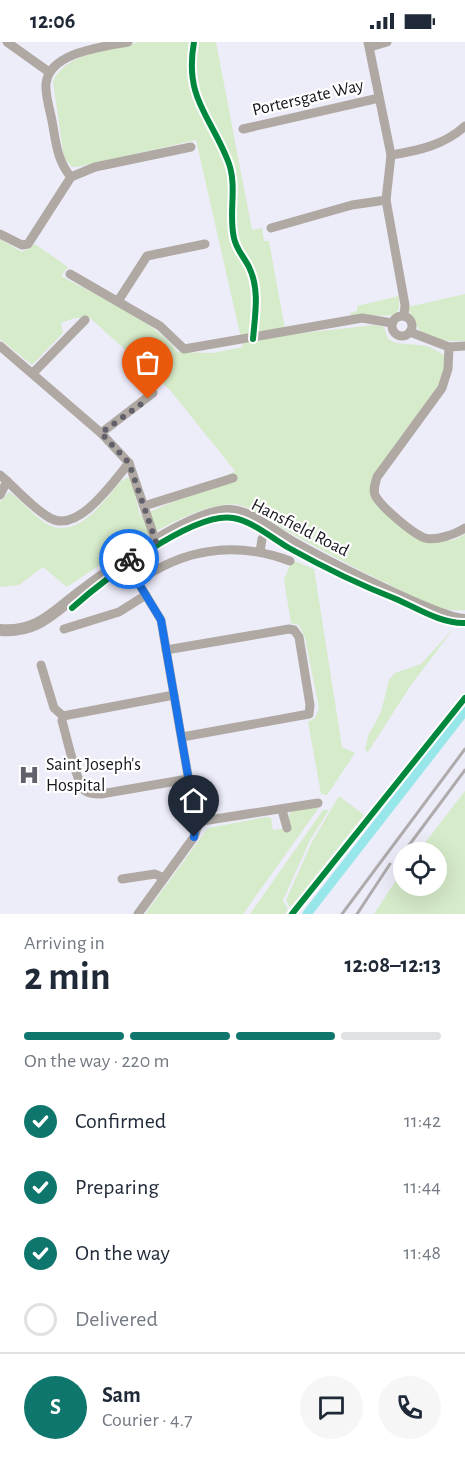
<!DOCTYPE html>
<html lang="en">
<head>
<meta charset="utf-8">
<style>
  :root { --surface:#fff; --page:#f6f6f7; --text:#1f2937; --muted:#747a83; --line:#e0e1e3; --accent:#0f766e }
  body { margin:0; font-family:"Alegreya Sans",sans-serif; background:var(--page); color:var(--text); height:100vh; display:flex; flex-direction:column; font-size:22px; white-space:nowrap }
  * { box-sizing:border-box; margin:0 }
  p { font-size:20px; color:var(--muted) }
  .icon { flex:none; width:33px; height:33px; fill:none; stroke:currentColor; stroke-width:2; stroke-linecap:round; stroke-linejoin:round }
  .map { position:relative; height:872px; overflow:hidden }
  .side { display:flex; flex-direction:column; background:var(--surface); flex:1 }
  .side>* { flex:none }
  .fabs { position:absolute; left:393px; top:800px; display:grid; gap:12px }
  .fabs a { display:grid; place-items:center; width:54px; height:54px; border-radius:50%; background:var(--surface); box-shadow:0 6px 24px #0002; font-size:30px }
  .pin { position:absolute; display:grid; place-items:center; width:51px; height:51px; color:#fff; margin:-62px -26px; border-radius:50% 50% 50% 0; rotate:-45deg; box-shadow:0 0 6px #0007 }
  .pin .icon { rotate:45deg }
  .courier { position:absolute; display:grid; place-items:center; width:60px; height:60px; margin:-30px; border:4px solid #1a73e8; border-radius:50%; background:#fff; color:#222; box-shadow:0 2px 8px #0007 }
  .headline em { font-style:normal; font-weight:700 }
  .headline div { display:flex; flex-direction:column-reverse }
  .headline { display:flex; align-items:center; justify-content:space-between; height:102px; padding:0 24px }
  h1 { font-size:39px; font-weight:700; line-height:45px }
  .bar { display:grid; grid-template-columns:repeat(4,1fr); gap:9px 6px; align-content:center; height:72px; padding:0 24px }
  .bar i { height:8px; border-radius:4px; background:var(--line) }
  .bar .active { background:var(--accent) }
  .bar p { grid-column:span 4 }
  .line { display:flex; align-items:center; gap:15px; padding:0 24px; border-top:2px solid var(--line) }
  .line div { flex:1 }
  .round { display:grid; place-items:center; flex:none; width:63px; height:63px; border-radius:32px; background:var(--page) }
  ol { padding:0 24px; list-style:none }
  li { display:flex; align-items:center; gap:18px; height:66px }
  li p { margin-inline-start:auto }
  li .icon { padding:6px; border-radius:50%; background:var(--accent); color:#fff; stroke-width:4 }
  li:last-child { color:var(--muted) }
  li i { width:33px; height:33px; border:3px solid var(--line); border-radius:50% }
  .status { display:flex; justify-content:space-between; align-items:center; height:42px; padding:0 30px; background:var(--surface); direction:ltr }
  .status svg { height:16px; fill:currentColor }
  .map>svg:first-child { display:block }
</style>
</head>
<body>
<div class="status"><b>12:06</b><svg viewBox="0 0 49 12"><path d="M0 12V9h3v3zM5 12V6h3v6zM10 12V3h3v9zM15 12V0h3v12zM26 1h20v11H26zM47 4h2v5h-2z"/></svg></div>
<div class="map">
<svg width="465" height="872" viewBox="0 0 465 872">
  <rect width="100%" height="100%" fill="#edecf9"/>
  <g fill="#d6ebca">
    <path d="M 139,0 L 216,0 L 252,188 L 262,186 L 264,199 L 269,199 L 286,293 L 374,283 L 384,285 L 388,297 L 396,301 L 428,304 L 444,313 C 444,319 445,327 443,332 C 435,360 358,435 373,458 C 384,475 409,484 426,494 C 438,500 454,501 465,492 L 465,568 C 438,571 412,554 388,542 C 352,525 318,506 283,487 C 270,480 256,469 243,464 C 203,450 101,523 67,545 L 43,525 L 19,543 L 0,545 L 0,460 L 9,450 C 23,459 35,476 49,483 C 80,497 104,458 121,439 L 128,435 L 132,439 L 140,474 L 203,447 L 235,429 L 170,348 L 90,276 L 75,276 L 61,281 L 63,291 L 32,323 L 0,297 L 0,197 L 22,210 L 35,202 L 68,225 L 61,234 C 98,254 153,277 178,310 L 212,311 L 243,305 L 196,98 L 82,124 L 72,125 L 64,116 L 53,39 C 67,10 110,8 139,0 Z"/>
    <path d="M 465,252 L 465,299 C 433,299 418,298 408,265 Z"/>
    <polygon points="399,254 399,266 395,273 352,275 350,271 357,269 357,264"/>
    <polygon points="292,518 314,527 342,705 355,711 327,753 321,752 308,680 315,676 319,666 305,596 299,583 291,581 284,538"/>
    <polygon points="454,586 411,643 368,710 365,708 368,694 381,670 389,638 395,631 421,622"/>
    <polygon points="465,749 465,872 374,872 403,828 404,843 436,843 436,810 418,810"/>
    <polygon points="339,754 364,773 290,866 286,858 312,800"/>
    <polygon points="320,764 243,872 145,872 208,786 266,775 271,776 273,788 289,786 289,772 293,768"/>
    <polygon points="323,768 329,768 310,798 283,858 288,868 285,872 250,872"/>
  </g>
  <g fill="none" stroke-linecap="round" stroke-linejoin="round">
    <polyline stroke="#96e6ea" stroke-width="9" points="307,872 465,669"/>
    <g stroke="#b0a9a3" stroke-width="9">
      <polyline points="7,0 49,30"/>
      <polyline points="368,0 391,113 386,158 405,263 404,274"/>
      <polyline points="370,5 387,0"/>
      <polyline points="243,87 379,56"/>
      <path d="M 391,113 C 417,109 445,103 465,84"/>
      <path d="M 71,135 C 57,119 56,100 52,79 C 50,68 45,53 46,42 C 49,10 103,5 128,0"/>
      <polyline points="271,186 352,163 386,158"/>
      <polyline points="0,192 22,203 28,202 71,135 95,125 191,105"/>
      <polyline points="70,232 160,284 184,307 362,276 392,281"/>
      <polyline points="118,259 147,214 205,202"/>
      <circle cx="402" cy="284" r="10"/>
      <polyline points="410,290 449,305 465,304"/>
      <polyline points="0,304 101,391 129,421 156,500"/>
      <path d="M 449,305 L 448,327 L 442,346 L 377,435 C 375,442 373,447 375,453 C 380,464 413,492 425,496 C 436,499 456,492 465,486"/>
      <polyline points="33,331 85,278"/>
      <polyline points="101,391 153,351"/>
      <path d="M 0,433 C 16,446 32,466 50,476 C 78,492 113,440 129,421"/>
      <polyline points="0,453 7,439"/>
      <polyline points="144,464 233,436"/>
      <polyline points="260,510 262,497"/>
      <polyline points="125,519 161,578 197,786 194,795 138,872"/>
      <path d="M 138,539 C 185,506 237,499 290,519"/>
      <polyline points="64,587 119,570 146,553"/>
      <polyline points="166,608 289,587 294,588 299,595 310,663 309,672 182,695"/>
      <polyline points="41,623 54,666 63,674"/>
      <path d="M 63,674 L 62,679 C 66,692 76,737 83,747 C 88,752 95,752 101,752 L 188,737"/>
      <polyline points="63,674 174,653"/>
      <polyline points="282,768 287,786"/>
      <polyline points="196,780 318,761"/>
      <polyline points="122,837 155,832 164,836"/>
    </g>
    <path stroke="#b0a9a3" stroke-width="12" d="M 0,588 C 39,591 54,569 83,548 C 114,525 193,468 230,469 C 252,470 273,490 291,500 C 319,516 439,578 465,578"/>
    <g stroke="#afabac" stroke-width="3">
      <polyline points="404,810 465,728"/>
      <polyline points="342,872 465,707"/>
      <polyline points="357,872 390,822"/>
    </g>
    <g stroke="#fff" stroke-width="10">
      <g id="cycleway">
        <path d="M 194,0 C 184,56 210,73 228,119 C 238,144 228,171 234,196 C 236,207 244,215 249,225 C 260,248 255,272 253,297"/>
        <path d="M 72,566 C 101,540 193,469 233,476 C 252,479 272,496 289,506 C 323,525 360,543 396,557 C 417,566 442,582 465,581"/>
        <polyline points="292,872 465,656"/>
      </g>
    </g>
    <use href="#cycleway" stroke="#00873e" stroke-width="6"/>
  </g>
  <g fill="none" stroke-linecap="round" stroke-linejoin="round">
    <polyline stroke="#62616b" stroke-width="6" stroke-dasharray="0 10.8" points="129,517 156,500 129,421 101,391 148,357"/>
    <polyline stroke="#1a73e8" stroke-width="8" points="129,517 125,519 161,578 196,780 194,795"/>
  </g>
  <defs>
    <g id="hospital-bare" transform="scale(1.62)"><path d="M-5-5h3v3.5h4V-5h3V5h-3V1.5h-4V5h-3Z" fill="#62616b" stroke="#fff" stroke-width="2.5" paint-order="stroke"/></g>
  </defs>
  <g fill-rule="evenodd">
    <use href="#hospital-bare" x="29" y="733"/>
  </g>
  <g text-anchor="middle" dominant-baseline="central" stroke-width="4.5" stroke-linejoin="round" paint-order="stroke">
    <g font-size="18" fill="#17161f" stroke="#fff">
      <text transform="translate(308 56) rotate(-13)">Portersgate Way</text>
      <text transform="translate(300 486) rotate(27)">Hansfield Road</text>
    </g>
    <g font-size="18" fill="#17161f" stroke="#fff" text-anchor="start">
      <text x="46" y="723">Saint Joseph's<tspan x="46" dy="21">Hospital</tspan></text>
    </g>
  </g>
</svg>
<div class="fabs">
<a><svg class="icon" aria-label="locate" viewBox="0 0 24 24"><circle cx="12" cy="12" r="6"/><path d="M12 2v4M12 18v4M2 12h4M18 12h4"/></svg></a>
</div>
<div class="pin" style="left:148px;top:357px;background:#ea580c"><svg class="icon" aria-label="bag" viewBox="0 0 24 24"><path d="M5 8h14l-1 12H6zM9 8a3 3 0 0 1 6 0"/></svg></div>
<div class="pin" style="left:194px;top:795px;background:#1f2937"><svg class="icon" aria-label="home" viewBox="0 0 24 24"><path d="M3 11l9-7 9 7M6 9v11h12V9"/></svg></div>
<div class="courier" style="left:129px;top:517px"><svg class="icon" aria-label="bike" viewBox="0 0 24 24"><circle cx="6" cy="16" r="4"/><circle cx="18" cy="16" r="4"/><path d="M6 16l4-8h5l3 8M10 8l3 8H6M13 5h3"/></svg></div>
</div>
<section class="side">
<div class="headline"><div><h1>2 min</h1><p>Arriving in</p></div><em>12:08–12:13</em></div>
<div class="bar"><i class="active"></i><i class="active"></i><i class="active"></i><i></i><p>On the way · 220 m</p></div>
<ol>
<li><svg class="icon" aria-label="check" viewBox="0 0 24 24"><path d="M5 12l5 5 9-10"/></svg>Confirmed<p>11:42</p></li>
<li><svg class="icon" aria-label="check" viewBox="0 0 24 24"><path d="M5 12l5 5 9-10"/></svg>Preparing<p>11:44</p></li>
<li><svg class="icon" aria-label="check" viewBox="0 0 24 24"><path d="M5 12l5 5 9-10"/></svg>On the way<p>11:48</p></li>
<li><i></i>Delivered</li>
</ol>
<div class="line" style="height:108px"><b class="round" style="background:var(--accent);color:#fff">S</b><div><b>Sam</b><p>Courier · 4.7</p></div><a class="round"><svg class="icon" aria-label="chat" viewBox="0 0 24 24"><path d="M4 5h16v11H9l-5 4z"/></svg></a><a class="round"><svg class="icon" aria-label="phone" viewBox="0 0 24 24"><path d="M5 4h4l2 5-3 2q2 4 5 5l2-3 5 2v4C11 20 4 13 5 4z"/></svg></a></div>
</section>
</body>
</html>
